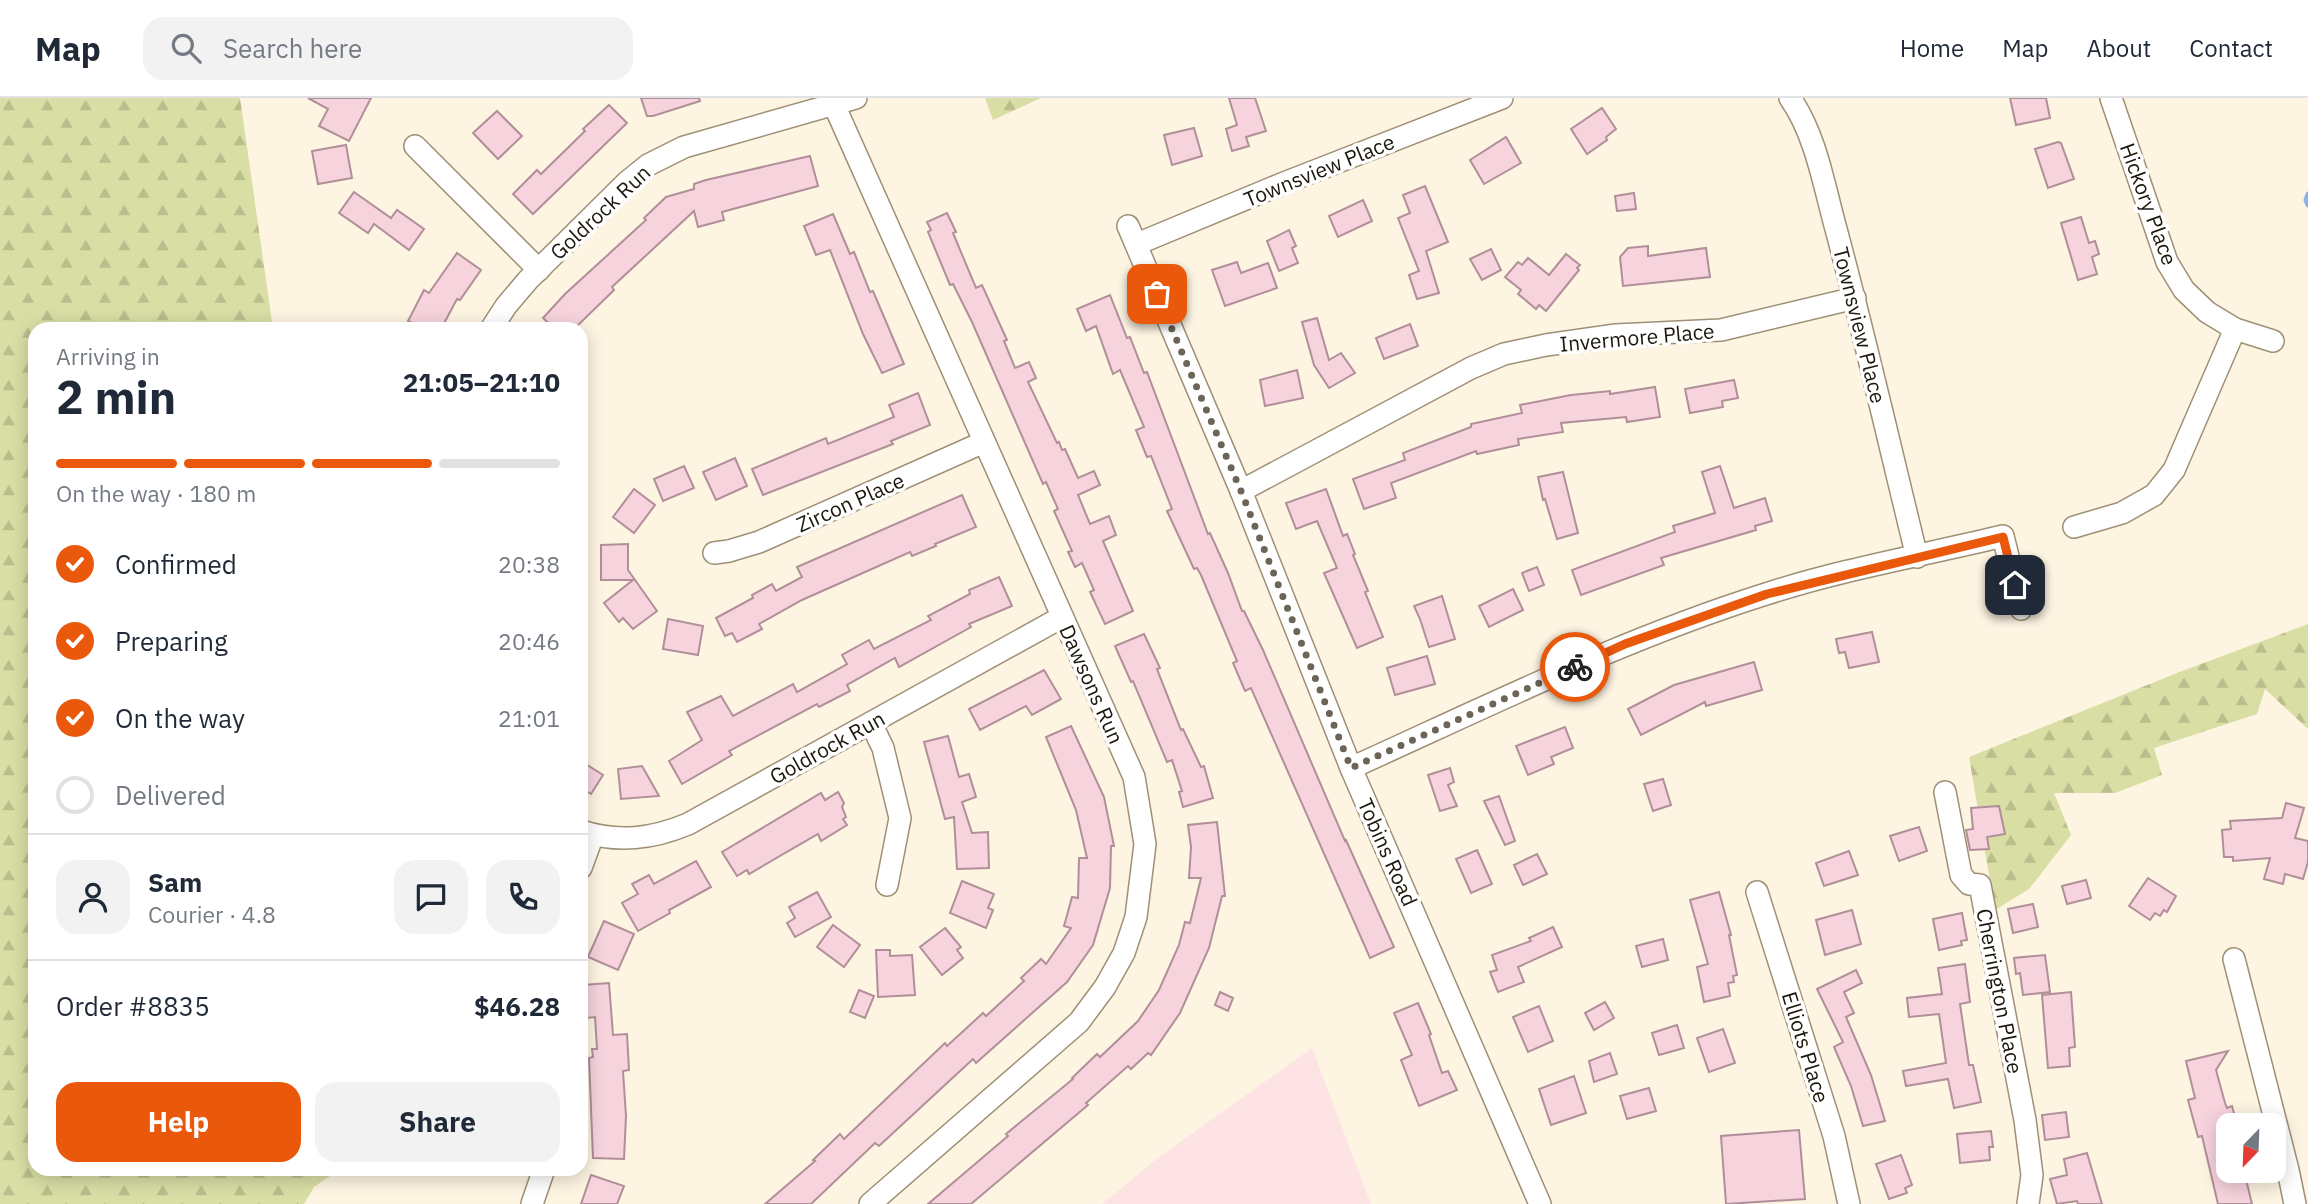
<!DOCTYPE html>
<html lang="en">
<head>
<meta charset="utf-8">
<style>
  :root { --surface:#fff; --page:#f2f2f3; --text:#1f2937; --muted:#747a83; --line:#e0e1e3; --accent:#ea580c }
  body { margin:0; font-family:"IBM Plex Sans",sans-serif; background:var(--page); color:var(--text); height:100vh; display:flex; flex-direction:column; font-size:26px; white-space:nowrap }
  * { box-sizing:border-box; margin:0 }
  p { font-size:23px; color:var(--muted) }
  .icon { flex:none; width:38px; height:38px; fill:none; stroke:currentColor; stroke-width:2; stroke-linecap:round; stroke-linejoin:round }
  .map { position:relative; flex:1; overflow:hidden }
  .details { position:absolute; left:28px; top:224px; width:560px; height:854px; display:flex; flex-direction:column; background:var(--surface); border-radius:21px; box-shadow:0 4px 18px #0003 }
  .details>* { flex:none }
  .needle { width:46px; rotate:203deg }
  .fabs { position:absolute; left:2216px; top:1015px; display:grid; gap:14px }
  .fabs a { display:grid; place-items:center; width:70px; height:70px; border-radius:14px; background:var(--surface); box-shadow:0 4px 18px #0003; font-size:35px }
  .pin { position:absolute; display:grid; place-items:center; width:60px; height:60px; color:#fff; margin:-30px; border-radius:14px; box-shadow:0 4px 10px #0006 }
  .courier { position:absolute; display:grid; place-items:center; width:70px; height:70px; margin:-35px; border:5px solid #ea580c; border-radius:50%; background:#fff; color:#222; box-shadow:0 2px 9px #0007 }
  .head em { font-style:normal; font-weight:700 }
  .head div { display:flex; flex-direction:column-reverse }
  .head { display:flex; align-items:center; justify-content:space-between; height:119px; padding:0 28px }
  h1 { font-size:46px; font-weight:700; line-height:52px }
  .bar { display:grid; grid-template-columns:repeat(4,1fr); gap:10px 7px; align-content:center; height:84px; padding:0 28px }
  .bar i { height:9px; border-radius:5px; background:var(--line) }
  .bar .active { background:var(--accent) }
  .bar p { grid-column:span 4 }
  .line { display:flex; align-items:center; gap:18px; padding:0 28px; border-top:2px solid var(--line) }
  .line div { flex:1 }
  .round { display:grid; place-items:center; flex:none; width:74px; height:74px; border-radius:21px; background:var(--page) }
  ol { padding:0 28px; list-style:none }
  li { display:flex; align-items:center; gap:21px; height:77px }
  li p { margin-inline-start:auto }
  li .icon { padding:7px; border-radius:50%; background:var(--accent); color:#fff; stroke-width:4 }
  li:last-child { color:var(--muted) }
  li i { width:38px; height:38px; border:4px solid var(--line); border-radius:50% }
  .button { display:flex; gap:14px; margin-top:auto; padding:14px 28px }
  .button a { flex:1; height:80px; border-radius:21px; background:var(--accent); color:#fff; font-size:28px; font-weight:700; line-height:80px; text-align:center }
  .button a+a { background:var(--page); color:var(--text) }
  header { display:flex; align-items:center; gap:42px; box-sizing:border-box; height:98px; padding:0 35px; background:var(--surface); border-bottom:2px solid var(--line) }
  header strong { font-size:33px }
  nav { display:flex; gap:38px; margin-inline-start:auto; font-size:24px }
  .search { width:490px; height:63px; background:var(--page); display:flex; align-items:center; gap:18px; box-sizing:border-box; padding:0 24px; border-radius:21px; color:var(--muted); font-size:26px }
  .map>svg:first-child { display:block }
</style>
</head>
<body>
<header>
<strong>Map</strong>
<div class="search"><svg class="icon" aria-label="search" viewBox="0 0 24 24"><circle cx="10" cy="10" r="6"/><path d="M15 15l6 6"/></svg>Search here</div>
<nav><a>Home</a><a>Map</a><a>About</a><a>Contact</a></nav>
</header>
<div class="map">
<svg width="2308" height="1106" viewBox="0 0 2308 1106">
  <defs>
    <pattern id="forest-firs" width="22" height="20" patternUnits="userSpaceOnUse" patternTransform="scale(1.75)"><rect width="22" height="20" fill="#d9dea5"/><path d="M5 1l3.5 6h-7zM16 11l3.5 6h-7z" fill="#babe8d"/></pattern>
  </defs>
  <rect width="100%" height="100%" fill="#fdf4e2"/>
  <polygon fill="#fee3e5" points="1312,950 1371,1106 1102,1106 1159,1059"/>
  <g fill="url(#forest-firs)">
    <polygon points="0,0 240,0 273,231 35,231 35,1071 340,1071 314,1089 304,1106 0,1106"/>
    <polygon points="985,0 1041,0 993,22"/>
    <polygon points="2308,526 2308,631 2265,591 2257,616 2154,650 2162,677 2115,695 2054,695 2071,737 2029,791 1995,812 1969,659 2177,575"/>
  </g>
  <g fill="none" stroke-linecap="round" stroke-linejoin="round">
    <polyline stroke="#8db0ec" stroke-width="5" points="2308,96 2306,102 2308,107"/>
  </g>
  <g fill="#f7d3dd" stroke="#b18f99" stroke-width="2">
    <polygon points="308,0 371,0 349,43 319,28 328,11"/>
    <polygon points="641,0 699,0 700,3 653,18 647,18"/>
    <polygon points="1229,0 1255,0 1266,33 1246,39 1249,48 1232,53 1226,31 1237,27"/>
    <polygon points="2010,0 2046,0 2050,20 2016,27"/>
    <polygon points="609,7 627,25 533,116 513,96 537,72 541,76 585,33 583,31"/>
    <polygon points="1602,10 1616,31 1606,39 1607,42 1587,56 1571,31"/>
    <polygon points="497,13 522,38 498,61 473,35"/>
    <polygon points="1194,30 1202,58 1172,67 1164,37"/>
    <polygon points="1506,39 1521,65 1484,86 1470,62"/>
    <polygon points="2058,44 2061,45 2074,81 2048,90 2035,51"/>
    <polygon points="346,47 352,80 318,86 312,53"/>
    <polygon points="810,58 818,88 722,114 724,122 698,129 694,113 612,189 614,192 574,231 555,231 543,220 565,196 646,122 644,120 666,99 694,91 694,86 706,82"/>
    <polygon points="1425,88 1448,144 1426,153 1439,195 1417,201 1409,177 1419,173 1398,120 1410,115 1403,97"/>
    <polygon points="354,94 391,120 397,112 424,131 409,152 374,126 368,135 339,115"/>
    <polygon points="1634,95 1636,111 1617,113 1615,98"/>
    <polygon points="1363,102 1372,123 1338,139 1329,118"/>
    <polygon points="947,115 956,134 953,135 976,190 982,187 1007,242 1004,243 1015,270 1029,264 1036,280 1028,284 1057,345 1059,344 1062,352 1065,351 1078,380 1094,373 1100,387 1078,397 1090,426 1109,418 1116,437 1103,443 1133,513 1105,526 1090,494 1094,492 1082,465 1075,469 1068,454 1072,453 1054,413 1058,411 1046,384 1043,386 972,224 953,186 950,187 928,134 931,132 927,124"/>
    <polygon points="833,116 850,156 854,154 870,194 873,193 904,266 882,275 863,236 830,152 816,157 804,128"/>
    <polygon points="2081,119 2089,145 2095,143 2099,156 2092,159 2097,176 2078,182 2061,125"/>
    <polygon points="1289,132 1296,148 1292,150 1298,165 1279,173 1267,143"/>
    <polygon points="1648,148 1648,158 1706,150 1710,179 1623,188 1620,159 1628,150"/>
    <polygon points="1491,151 1501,172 1482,182 1470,161"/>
    <polygon points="457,155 481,172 460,202 457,201 441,231 424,231 408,223 424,192 429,195"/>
    <polygon points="1566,156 1580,167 1577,170 1579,172 1546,213 1539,207 1536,211 1523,200 1518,196 1521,192 1505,179 1518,164 1522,167 1528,160 1549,177"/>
    <polygon points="1237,164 1241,175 1268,165 1277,190 1225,208 1212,172"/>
    <polygon points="1110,197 1127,240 1130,239 1144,275 1147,274 1208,436 1210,435 1228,475 1242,513 1244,513 1263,552 1345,743 1346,742 1394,849 1370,860 1251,590 1245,593 1233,565 1237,563 1201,477 1197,470 1194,471 1167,413 1172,411 1151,358 1147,359 1136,332 1144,329 1120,272 1113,276 1096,228 1086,233 1077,211"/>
    <polygon points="1317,220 1329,262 1341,255 1355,275 1329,290 1314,267 1302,224"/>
    <polygon points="1410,226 1418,248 1384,261 1376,240"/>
    <polygon points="1297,272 1303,300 1265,308 1260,282"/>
    <polygon points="1734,282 1738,300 1722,303 1723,309 1690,315 1685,291"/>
    <polygon points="1655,289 1660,319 1627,324 1626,319 1561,325 1563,334 1518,341 1519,347 1477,356 1476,353 1391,385 1396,400 1364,411 1353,381 1405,362 1403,355 1471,329 1471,326 1522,315 1520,307 1571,297 1610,293 1610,296"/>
    <polygon points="918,295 930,327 891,343 893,346 763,397 752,371 826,340 828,346 894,319 889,307"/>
    <polygon points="735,360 747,388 716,402 703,374"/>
    <polygon points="684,368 694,390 663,403 654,381"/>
    <polygon points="1720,368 1734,410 1765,400 1772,423 1755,428 1756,432 1661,460 1664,467 1581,497 1572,472 1675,434 1673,428 1715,415 1702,374"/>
    <polygon points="1563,374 1578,435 1557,441 1545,401 1543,402 1538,379"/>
    <polygon points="634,391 655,407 634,435 613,419"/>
    <polygon points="1326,391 1343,438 1347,436 1355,456 1353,457 1368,493 1365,494 1383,539 1357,550 1324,475 1337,470 1317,423 1296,431 1286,405"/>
    <polygon points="962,397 976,429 935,446 936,448 912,458 910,454 802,502 759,526 762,531 737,544 732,535 725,538 716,520 753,500 752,497 772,486 776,493 802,479 797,469"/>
    <polygon points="628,446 628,472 657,513 633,531 623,520 619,524 604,505 633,482 601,482 601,447"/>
    <polygon points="1537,469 1544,487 1529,493 1522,475"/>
    <polygon points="999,479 1012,508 969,526 971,529 899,569 895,560 847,587 850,593 819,609 817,606 729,653 732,657 682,686 669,663 702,642 687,614 721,598 733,618 793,586 797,594 847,566 842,557 869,542 874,551 931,522 928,518 970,496 969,492"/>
    <polygon points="1513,491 1523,512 1489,529 1479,508"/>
    <polygon points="1442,498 1455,541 1429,549 1420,521 1414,508"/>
    <polygon points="668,521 703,528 698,557 663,551"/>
    <polygon points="1872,534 1879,564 1849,570 1845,554 1839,555 1836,541"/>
    <polygon points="1144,536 1160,570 1157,571 1181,632 1183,631 1201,669 1204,668 1213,700 1183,709 1179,694 1182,693 1172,662 1167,664 1133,583 1131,584 1115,548"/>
    <polygon points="1427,558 1435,586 1395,597 1387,570"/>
    <polygon points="1754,564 1762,592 1706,608 1705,604 1641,637 1628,611 1674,587"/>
    <polygon points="1044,572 1061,601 1032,617 1026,608 980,632 969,611"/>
    <polygon points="1071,628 1104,699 1114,748 1111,748 1110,790 1093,847 1067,884 976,965 973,961 879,1048 875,1045 811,1106 765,1106 815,1063 813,1062 840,1036 844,1041 945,945 947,948 983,915 986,918 1024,883 1021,880 1041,861 1046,866 1071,830 1064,828 1072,799 1078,800 1079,760 1087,760 1076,712 1046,639"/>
    <polygon points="1565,629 1573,650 1551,659 1554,666 1528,677 1516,648"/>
    <polygon points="948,638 959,679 969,676 976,699 962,704 972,735 988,734 989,770 957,771 954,719 945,721 924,644"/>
    <polygon points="581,663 603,677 591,696 581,690"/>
    <polygon points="642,668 659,698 621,701 618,671"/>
    <polygon points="1450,670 1454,684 1448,687 1457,708 1440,713 1428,677"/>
    <polygon points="1663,681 1671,707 1653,713 1644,686"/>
    <polygon points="838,694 844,705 842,709 846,719 843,721 847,727 821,743 818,736 749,776 747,772 737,778 722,754 821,695 825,702"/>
    <polygon points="1499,698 1515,743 1505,747 1484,703"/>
    <polygon points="2286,705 2304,710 2295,740 2308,743 2308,764 2303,781 2285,776 2283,786 2264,781 2270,760 2233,763 2233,759 2224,759 2222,732 2231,731 2230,723 2282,720"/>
    <polygon points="1999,708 2005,736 1987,739 1989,751 1970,752 1966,732 1973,731 1971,710"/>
    <polygon points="1217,724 1225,798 1222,798 1209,850 1180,915 1151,957 1148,955 1131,971 1128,968 1086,1005 1088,1007 971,1106 928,1106 1008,1038 1006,1036 1073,981 1072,980 1097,956 1100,959 1138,923 1159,892 1179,847 1185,824 1190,825 1201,780 1189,780 1191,749 1188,727"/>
    <polygon points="1919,729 1927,753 1899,763 1890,738"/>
    <polygon points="1477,752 1492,786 1471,795 1456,761"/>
    <polygon points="1849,753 1858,777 1824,788 1816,765"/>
    <polygon points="1537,756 1547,776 1523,787 1514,767"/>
    <polygon points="696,763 711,789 669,812 670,815 638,833 622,805 638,796 632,786 649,777 654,786"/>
    <polygon points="2148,780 2176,798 2167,814 2164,812 2160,818 2155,815 2150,822 2129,808"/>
    <polygon points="2086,782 2091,800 2067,806 2062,788"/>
    <polygon points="962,783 994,796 988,810 993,812 986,830 950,815"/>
    <polygon points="817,794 831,819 795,839 787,825 795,820 789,809"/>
    <polygon points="1719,794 1731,837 1729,837 1737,877 1733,878 1734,884 1728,885 1730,898 1704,904 1697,869 1708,866 1690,802"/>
    <polygon points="2033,806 2038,829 2013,835 2008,811"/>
    <polygon points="1852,812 1861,846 1825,857 1816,822"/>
    <polygon points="1962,815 1967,842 1961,843 1962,847 1939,852 1933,821"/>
    <polygon points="604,823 634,836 618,872 588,859"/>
    <polygon points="833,827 860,847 844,869 817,849"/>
    <polygon points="1553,829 1562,849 1518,869 1524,884 1498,894 1490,874 1497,872 1492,857 1531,843 1529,840"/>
    <polygon points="945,830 961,849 957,852 963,860 942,877 920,849"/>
    <polygon points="1663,841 1668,862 1642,869 1636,848"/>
    <polygon points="876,852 890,852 890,858 912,857 915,897 878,899"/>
    <polygon points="2045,857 2050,894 2023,897 2020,875 2016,876 2014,860"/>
    <polygon points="1965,866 1970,904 1960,906 1969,967 1973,967 1981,1004 1954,1010 1948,981 1906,988 1903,973 1946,965 1939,916 1909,919 1907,900 1942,896 1938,870"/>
    <polygon points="1856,872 1862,885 1844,894 1854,915 1846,919 1871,977 1885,1023 1863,1028 1851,988 1834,949 1843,944 1817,891"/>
    <polygon points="609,885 613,937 627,936 629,972 623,973 626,1018 624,1061 593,1060 589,960 593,959 592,951 597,951 595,919 586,920 583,887"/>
    <polygon points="859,892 874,898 865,920 850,914"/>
    <polygon points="1220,894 1233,900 1228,913 1215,907"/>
    <polygon points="2071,894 2075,949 2069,950 2070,968 2048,970 2042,897"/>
    <polygon points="1605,904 1614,920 1594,932 1585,915"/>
    <polygon points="1418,905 1431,936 1429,937 1442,975 1448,973 1457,992 1419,1008 1401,962 1412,957 1394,915"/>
    <polygon points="1539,908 1553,943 1528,954 1513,919"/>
    <polygon points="1677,927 1684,950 1659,957 1652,935"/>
    <polygon points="1723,931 1735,965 1709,974 1697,940"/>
    <polygon points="2228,953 2216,972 2225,1005 2227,1010 2232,1008 2237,1026 2228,1027 2228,1073 2244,1073 2252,1106 2218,1106 2202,1038 2198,1039 2188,1002 2195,1000 2186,963"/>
    <polygon points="1610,955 1617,976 1594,984 1589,963"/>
    <polygon points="1574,978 1586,1015 1551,1027 1539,991"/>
    <polygon points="1649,990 1656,1013 1627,1021 1620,998"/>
    <polygon points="2066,1014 2069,1039 2045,1042 2042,1017"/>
    <polygon points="1799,1032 1805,1101 1726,1106 1721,1038"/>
    <polygon points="1991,1033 1993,1049 1989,1049 1990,1062 1960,1065 1957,1036"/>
    <polygon points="2087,1055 2102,1106 2078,1106 2077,1103 2057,1106 2050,1081 2067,1077 2064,1061"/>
    <polygon points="1901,1057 1912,1087 1905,1090 1907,1095 1889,1101 1876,1066"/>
    <polygon points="591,1077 624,1088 617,1106 581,1106"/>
  </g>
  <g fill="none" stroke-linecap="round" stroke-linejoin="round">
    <g stroke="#9f9075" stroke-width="24">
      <g id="minor">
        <polyline points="831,0 1134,679 1145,746 1136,819 1124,855 1105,889 1079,924 870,1106"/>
        <path d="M 1790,0 C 1816,37 1824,88 1836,131 C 1865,239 1890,349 1917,459"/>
        <polyline points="2111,0 2167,164 2184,192 2207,214 2235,231 2273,243"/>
        <polyline points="415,48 539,172"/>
        <polyline points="1128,128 1241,393 1351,670 1540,1106"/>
        <polyline points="1137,146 1284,85 1502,0"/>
        <polyline points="491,231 506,208 528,182 627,84 648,67 684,49 856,0"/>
        <polyline points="1241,393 1471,270 1504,256 1546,247 1616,237 1721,232 1855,200"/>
        <polyline points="2074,429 2122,415 2154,397 2174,372 2235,231"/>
        <polyline points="714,455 729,453 759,444 984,344"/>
        <polyline points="871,625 883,650 900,720 887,787"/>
        <path d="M 1351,670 C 1488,608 1623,541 1766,496 C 1843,471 1924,457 2003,438 L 2021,511"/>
        <polyline points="1945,694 1961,777 1969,786 1980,787 2025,1022 2032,1077 2028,1106"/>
        <path d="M 581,733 C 618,745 652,741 688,726 L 1062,519"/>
        <polyline points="581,770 593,737"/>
        <polyline points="1757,794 1834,1038 1849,1106"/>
        <polyline points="2234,861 2288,1072 2295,1106"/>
        <polyline points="532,1106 544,1071"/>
      </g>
    </g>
    <use href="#minor" stroke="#fff" stroke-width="21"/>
  </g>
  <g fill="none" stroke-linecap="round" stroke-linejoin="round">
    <polyline stroke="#6b6457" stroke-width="7" stroke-dasharray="0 12.6" points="1157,196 1241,393 1351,670 1575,569"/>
    <polyline stroke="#ea580c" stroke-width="9" points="1575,569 1625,546 1767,496 2003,439 2015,487"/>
  </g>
  <g text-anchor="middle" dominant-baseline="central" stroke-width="7" stroke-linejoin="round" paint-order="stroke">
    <g font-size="21" fill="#1c170c" stroke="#fff">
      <text transform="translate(1319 72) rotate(-22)">Townsview Place</text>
      <text transform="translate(2149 106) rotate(70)">Hickory Place</text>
      <text transform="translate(600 114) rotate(-43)">Goldrock Run</text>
      <text transform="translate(1860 227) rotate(76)">Townsview Place</text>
      <text transform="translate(1637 239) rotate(-5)">Invermore Place</text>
      <text transform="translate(850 404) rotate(-24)">Zircon Place</text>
      <text transform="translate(1092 586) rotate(66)">Dawsons Run</text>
      <text transform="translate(827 649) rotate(-29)">Goldrock Run</text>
      <text transform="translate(1388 754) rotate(66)">Tobins Road</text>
      <text transform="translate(2000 893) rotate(79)">Cherrington Place</text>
      <text transform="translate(1806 949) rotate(73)">Elliots Place</text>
    </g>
  </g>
</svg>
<div class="fabs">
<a><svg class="needle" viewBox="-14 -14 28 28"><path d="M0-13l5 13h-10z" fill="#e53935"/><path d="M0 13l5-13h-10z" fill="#747a83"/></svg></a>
</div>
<div class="pin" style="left:1157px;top:196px;background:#ea580c"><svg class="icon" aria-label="bag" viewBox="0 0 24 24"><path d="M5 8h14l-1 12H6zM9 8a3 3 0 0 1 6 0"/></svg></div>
<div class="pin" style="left:2015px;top:487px;background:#1f2937"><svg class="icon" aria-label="home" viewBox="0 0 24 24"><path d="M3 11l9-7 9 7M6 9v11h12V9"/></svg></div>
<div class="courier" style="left:1575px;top:569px"><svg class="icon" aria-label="bike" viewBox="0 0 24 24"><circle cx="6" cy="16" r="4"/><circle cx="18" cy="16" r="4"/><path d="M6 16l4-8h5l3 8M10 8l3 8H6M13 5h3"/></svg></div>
<section class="details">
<div class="head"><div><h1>2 min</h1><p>Arriving in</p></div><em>21:05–21:10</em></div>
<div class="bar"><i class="active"></i><i class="active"></i><i class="active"></i><i></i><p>On the way · 180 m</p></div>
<ol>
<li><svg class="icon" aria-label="check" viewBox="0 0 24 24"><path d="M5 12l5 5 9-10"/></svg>Confirmed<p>20:38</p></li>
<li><svg class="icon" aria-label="check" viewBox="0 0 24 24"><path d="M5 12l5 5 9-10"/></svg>Preparing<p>20:46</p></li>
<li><svg class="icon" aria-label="check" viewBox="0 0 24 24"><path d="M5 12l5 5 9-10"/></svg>On the way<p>21:01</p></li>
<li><i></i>Delivered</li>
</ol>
<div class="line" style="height:126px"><a class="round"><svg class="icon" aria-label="person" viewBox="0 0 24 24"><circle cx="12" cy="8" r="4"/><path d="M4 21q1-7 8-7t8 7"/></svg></a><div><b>Sam</b><p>Courier · 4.8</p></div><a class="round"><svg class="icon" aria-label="chat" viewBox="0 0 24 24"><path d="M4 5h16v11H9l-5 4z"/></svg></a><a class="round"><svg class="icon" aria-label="phone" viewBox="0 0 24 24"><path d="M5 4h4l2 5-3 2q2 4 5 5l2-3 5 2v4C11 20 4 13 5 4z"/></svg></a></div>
<div class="line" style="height:91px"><div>Order #8835</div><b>$46.28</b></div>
<div class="button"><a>Help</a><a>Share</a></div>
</section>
</div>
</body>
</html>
